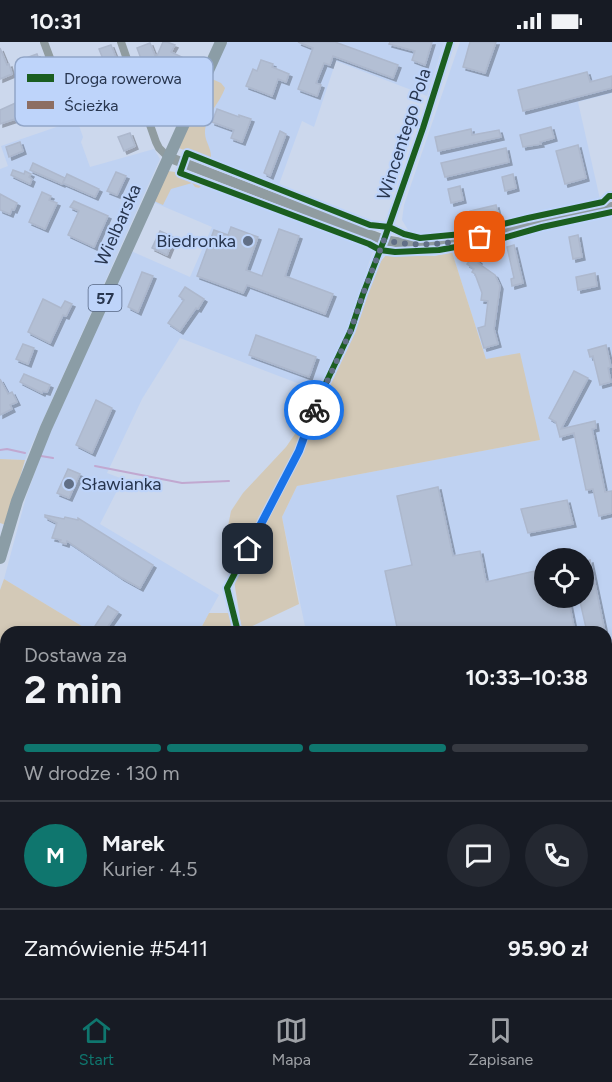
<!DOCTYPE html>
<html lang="pl">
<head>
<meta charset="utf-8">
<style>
  :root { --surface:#171b24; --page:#242831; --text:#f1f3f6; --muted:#9ea1a6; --line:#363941; --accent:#0f766e }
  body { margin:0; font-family:Figtree,sans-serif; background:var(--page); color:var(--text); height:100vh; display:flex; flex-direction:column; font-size:22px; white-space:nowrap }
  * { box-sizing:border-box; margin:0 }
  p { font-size:20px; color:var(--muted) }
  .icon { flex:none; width:33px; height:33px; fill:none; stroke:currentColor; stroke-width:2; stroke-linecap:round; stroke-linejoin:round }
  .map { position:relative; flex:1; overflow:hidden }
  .side { position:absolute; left:0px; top:584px; width:612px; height:374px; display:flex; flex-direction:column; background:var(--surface); border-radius:18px 18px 0 0; box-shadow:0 3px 9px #0003 }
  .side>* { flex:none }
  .fabs { position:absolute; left:534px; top:506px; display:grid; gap:12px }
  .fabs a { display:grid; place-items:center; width:60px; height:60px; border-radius:50%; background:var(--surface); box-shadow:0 3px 9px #0003; font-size:30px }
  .pin { position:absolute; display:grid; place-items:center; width:51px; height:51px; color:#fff; margin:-26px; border-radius:12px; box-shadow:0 3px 9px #0006 }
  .courier { position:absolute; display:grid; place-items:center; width:60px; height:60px; margin:-30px; border:4px solid #1a73e8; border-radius:50%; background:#fff; color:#222; box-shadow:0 2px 8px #0007 }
  .overview em { font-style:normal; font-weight:700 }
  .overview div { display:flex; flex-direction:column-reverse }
  .overview { display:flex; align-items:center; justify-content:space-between; height:102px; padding:0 24px }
  h1 { font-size:39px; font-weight:700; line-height:45px }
  .bar { display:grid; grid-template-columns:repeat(4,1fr); gap:9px 6px; align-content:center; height:72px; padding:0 24px }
  .bar i { height:8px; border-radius:4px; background:var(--line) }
  .bar .selected { background:var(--accent) }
  .bar p { grid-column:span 4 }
  .line { display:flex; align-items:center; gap:15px; padding:0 24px; border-top:2px solid var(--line) }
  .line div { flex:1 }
  .round { display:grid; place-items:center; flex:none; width:63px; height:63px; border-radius:32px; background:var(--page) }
  .status { display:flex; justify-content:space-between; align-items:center; height:42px; padding:0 30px; background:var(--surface); direction:ltr }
  .status svg { height:16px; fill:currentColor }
  .tab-bar { display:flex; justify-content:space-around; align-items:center; height:84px; border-top:2px solid var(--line); background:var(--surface); font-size:16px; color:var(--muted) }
  .tab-bar a { display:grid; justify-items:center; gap:3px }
  .tab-bar .selected { color:var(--accent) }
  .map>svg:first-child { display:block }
</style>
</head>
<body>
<div class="status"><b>10:31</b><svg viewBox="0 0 49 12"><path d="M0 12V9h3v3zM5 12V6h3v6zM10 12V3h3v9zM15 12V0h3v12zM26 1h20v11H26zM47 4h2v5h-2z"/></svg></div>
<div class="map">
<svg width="612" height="956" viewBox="0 0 612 956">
  <defs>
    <filter id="shadow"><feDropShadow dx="3" dy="3" stdDeviation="0" flood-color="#0004"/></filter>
  </defs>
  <rect width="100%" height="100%" fill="#ccd8ed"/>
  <g fill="#bfd2f2" fill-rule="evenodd">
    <polygon points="226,0 444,0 427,54 336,19 314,85 302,79 278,145 179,105"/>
    <path d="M 460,0 L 612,0 L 612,51 L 578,60 L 602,166 L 612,165 L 612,627 L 606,628 L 606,590 L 306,589 L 282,475 L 297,444 L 540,398 L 486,317 L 452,210 L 453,190 L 423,192 L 408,188 L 402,178 L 404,163 ZM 544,516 L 584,516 L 584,555 L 544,555 Z"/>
    <polygon points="77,78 83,95 81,100 90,125 154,107 160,117 25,418 0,417 0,127 8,124 1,104"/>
    <polygon points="167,128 374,206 345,293 318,349 180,296 142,357 107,431 123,437 100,482 219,553 199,589 90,589 4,537 26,455 47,397 131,209 190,235 212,185 153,160"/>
  </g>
  <g fill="#d3c9b7">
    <path d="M 212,37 L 221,41 L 225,46 C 220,61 205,74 205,91 C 205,101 214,109 210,119 L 179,106 L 208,40 Z"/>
    <polygon points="168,129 175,130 203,142 199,146 195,145 192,141 171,147 163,163 154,159"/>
    <polygon points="452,210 486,317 520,311 540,398 297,444 282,475 299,562 242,589 229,507 228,484 231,469 243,451 286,405 331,340 341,319 364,255 381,219 386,213 435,214"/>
    <polygon points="0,417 25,418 6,483 0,481"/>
    <polygon points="4,537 90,589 6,590 6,819 0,812 0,548"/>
    <polygon points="209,571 229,571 234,589 199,590"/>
    <polygon points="612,627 612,865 606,872 606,628"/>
    <polygon points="612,891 612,956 593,956 591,951 606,951 606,898"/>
    <polygon points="335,951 538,951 534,956 337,956"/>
  </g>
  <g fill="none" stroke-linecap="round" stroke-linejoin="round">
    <g stroke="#c1a8d0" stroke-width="2">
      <polyline points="0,408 7,407 25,411"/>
      <polyline points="41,414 53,416"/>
      <polyline points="95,424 182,441 229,439"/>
    </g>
    <g stroke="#c1a8d0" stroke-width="8">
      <polyline points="606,886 612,879"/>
      <polyline points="545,956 549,951"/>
    </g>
  </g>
  <g fill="#b3bfd4" stroke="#adb8cd" stroke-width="1.5" filter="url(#shadow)">
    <polygon points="163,0 167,0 175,3 171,10 190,19 185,29 167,20 157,42 146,37 156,17 143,22 137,6 150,1 156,16"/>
    <polygon points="298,0 335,0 398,23 393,36 333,14 330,23 324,21 316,41 321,43 317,54 298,47 313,6"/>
    <polygon points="390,0 432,0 425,23 412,18 415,9 389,2"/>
    <polygon points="470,0 496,0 485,31 463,25"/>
    <polygon points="111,3 117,18 105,22 99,7"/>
    <polygon points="0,6 7,23 9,22 12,32 0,37"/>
    <polygon points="37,12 55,60 44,65 26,16"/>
    <polygon points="261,18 273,22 272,25 289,32 286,40 278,37 272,54 246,44 253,27 257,29"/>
    <polygon points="587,30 590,40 612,34 612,46 523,69 518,48"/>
    <polygon points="22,58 28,75 16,79 15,77 0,82 0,68"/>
    <polygon points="217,67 239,75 239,73 251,77 242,100 231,96 234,88 212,80"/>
    <polygon points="551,85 554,96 540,100 541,102 523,105 520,93"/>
    <polygon points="471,87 472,93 499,88 501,95 438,109 435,95"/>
    <polygon points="280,89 286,92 270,134 264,131"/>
    <polygon points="130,91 135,104 124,109 118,95"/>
    <polygon points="20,100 23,109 9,115 6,105"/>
    <polygon points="578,103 586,136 565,142 556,109"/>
    <polygon points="506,106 509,120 445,135 441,121"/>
    <polygon points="33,121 65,136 62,142 30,128"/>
    <polygon points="13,128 24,132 25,129 31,132 29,135 32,137 30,142 11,133"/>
    <polygon points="116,130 126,134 117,153 107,149"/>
    <polygon points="67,132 99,147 95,155 63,141"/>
    <polygon points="513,132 516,146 505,149 502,135"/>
    <polygon points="460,144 463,158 451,161 448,147"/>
    <polygon points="42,150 51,154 49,158 57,161 45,187 29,180"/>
    <polygon points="0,152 17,161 14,168 12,167 10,172 0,168"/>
    <polygon points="74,159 108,174 94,205 68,193 79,169 70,165"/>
    <polygon points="496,163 498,171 471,176 470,169"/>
    <polygon points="231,185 258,195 246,228 262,234 279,187 299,194 285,234 333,252 325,272 247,243 243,251 197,234 214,188 228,193"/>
    <polygon points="160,189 177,197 175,202 172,201 167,213 152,206"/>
    <polygon points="578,193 582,215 573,217 569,195"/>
    <polygon points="514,203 523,241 512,244 511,237 514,236 507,205"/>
    <polygon points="473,214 479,219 478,221 495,233 500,244 494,287 498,302 484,306 478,286 485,284 488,259 481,258 482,251 475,232 472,230 474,227 467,222"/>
    <polygon points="142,230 153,234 138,270 128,265"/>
    <polygon points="595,231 597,244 578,248 576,235"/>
    <polygon points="185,245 204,257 198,267 196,266 180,289 168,281 184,258 179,254"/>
    <polygon points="43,257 61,266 65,259 72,262 66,274 63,273 50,301 28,290"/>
    <polygon points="256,293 316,315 309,335 249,313"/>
    <polygon points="23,302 34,306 28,322 16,317"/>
    <polygon points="606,303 611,325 608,326 611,340 600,343 593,314 590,315 588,308"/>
    <polygon points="574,329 588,336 561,387 595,379 596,386 592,387 605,450 612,449 612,471 599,474 593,447 586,448 574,391 560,395 556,380 549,376"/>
    <polygon points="24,332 50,343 47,350 43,349 42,351 20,340"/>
    <polygon points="0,337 8,352 12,350 17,360 10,363 12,367 0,373"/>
    <polygon points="96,358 112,366 92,411 76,403"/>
    <polygon points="68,427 80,432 69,456 57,451"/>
    <polygon points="438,445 453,514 480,509 486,540 544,527 544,555 568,555 575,590 398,590 385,529 412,523 397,454"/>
    <polygon points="567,458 573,482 528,491 521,467"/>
    <polygon points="45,473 64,477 65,475 78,478 78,476 153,523 140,546 122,536 67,499 66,502 60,500 61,498 52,496 57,481 45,475"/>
    <polygon points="590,518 605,590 587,590 579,555 584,555 584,520"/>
    <polygon points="108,564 118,570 104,590 95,584"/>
  </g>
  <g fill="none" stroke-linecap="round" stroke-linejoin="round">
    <g stroke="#909ca0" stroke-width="8">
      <polyline points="44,0 69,67 53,73"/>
      <polyline points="121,0 156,100 159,106 168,115"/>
      <polyline points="238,590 227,546 299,409 315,364 351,288 363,252 384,198 423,86 450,0"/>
      <polyline points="331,951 332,956"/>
      <polyline points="179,956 186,951"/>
    </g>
    <polyline stroke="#909ca0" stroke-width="10" points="168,115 384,198 408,202 441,202 460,199 530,182 612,165"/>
    <polyline stroke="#8b9da6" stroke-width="12" points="0,516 17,459 46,386 221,0"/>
    <g stroke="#8d6e63" stroke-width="4.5" stroke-dasharray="9 4.5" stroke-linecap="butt">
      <polyline points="0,809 6,815"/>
      <polyline points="122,951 126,956"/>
    </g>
    <g stroke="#bed4fa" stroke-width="10">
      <g id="cycleway">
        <polyline points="612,154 609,154 603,160 528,176 462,192 420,196 404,192 389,185 370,183 187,111 180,131 369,202 380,208 395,210 439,208 500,197 542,185 612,170"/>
        <polyline points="238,590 227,546 299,409 315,364 351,288 363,252 384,198 423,86 450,0"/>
      </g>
    </g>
    <use href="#cycleway" stroke="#1b5e20" stroke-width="6"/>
  </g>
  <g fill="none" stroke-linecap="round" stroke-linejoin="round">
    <path stroke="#616f86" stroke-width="6" stroke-dasharray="0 10.8" d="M 314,368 L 351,288 L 363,252 L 384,198 C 417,206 448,202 480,195"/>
    <polyline stroke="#1a73e8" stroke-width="8" points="248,507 299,409 314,368"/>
  </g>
  <g fill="#616f86" stroke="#bed4fa" stroke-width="2">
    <circle cx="248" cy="199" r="6"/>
    <circle cx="69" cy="442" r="6"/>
  </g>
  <g text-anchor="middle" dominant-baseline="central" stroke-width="4.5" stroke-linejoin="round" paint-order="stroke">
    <rect fill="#bed4fa" stroke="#556582" stroke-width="1.5" x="88.5" y="243" width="33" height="26" rx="4.5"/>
    <g font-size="16" font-weight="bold" fill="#28364f">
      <text x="105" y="256">57</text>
    </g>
    <g font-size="18" fill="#28364f" stroke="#bed4fa">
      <text transform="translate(404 92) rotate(-72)">Wincentego Pola</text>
      <text transform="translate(118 183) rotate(-66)">Wielbarska</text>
    </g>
    <g font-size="18" fill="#28364f" stroke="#bed4fa" text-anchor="end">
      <text x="236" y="199">Biedronka</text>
      <text x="81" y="442" text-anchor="start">Sławianka</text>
    </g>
  </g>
  <rect x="15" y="15" width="198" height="69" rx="9" fill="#bed4fa" stroke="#91a5c7" stroke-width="1.5"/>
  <rect x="27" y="32" width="27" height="8" fill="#1b5e20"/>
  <rect x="27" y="59" width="27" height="8" fill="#8d6e63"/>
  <g font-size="16" fill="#28364f">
    <text x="64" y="42">Droga rowerowa</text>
    <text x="64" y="69">Ścieżka</text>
  </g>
</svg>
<div class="fabs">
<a><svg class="icon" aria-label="locate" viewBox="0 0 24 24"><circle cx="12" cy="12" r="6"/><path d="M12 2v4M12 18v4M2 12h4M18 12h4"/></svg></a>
</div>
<div class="pin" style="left:480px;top:195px;background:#ea580c"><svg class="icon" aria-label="bag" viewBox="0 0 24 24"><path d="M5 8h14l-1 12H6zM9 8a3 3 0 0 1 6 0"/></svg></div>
<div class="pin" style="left:248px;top:507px;background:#1f2937"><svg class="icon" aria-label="home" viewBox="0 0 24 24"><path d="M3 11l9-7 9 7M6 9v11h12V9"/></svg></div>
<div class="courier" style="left:314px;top:368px"><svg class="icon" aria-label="bike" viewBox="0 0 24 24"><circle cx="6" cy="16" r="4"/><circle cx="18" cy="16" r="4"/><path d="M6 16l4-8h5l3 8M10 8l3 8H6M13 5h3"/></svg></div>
<section class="side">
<div class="overview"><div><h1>2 min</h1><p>Dostawa za</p></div><em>10:33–10:38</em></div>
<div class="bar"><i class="selected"></i><i class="selected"></i><i class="selected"></i><i></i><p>W drodze · 130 m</p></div>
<div class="line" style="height:108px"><b class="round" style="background:var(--accent);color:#fff">M</b><div><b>Marek</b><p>Kurier · 4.5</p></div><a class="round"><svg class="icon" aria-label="chat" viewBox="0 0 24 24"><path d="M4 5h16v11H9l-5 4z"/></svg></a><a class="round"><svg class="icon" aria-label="phone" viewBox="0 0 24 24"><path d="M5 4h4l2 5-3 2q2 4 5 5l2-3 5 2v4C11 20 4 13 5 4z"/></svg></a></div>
<div class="line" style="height:78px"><div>Zamówienie #5411</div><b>95.90 zł</b></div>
</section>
</div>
<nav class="tab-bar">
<a class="selected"><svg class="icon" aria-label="home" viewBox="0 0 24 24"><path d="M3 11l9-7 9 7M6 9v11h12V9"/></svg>Start</a>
<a><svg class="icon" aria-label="map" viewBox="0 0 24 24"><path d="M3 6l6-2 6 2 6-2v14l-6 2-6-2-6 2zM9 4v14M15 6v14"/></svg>Mapa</a>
<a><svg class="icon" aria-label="saved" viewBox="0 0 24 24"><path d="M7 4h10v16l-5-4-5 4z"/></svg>Zapisane</a>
</nav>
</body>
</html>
